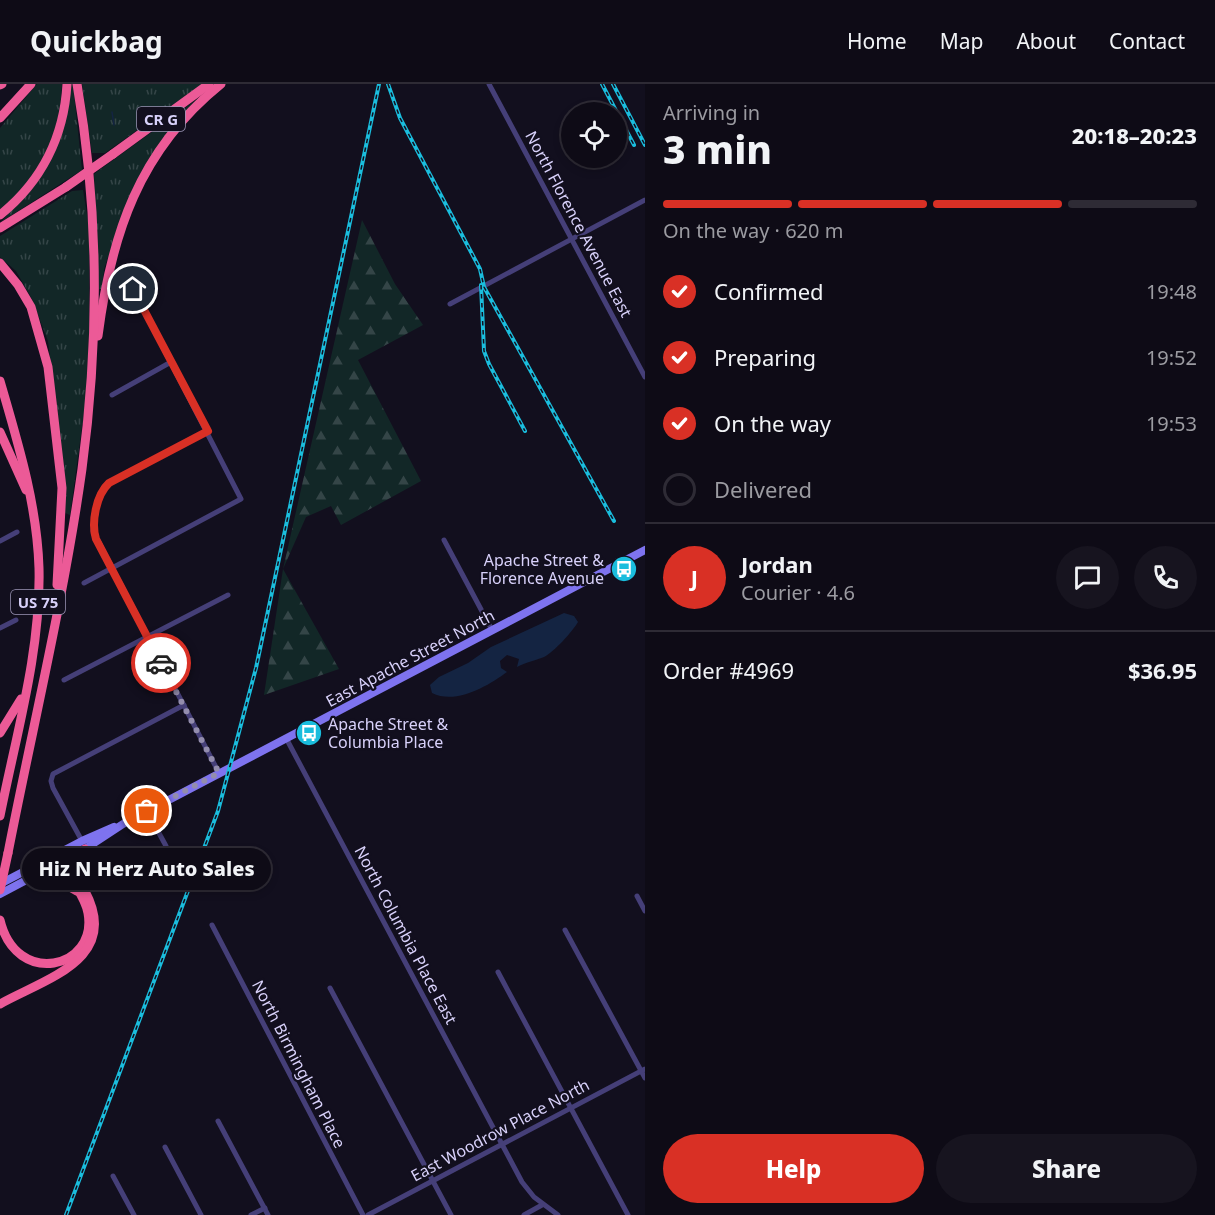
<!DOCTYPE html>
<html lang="en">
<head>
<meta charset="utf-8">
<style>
  :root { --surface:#0e0b16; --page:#17141f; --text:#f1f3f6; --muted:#9b9ba1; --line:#2e2b35; --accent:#d93025 }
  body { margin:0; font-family:"Noto Sans",sans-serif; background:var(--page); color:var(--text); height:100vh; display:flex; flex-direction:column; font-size:22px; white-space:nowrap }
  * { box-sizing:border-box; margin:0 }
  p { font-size:20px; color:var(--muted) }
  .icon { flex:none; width:33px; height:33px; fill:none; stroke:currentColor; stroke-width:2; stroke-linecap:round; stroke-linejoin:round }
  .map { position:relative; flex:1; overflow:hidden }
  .drawer { display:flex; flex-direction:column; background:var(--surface); width:570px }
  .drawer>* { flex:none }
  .buttons { position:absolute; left:561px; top:18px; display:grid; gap:12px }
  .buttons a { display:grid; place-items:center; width:66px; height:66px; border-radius:50%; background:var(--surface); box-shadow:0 3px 9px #0003,0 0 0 2px var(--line); font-size:30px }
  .pin { position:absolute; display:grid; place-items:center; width:51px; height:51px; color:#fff; margin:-26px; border:3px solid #fff; border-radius:50%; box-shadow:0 2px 6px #0007 }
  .courier { position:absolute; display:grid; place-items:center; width:60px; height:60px; margin:-30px; border:4px solid #d93025; border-radius:50%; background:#fff; color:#222; box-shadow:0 2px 8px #0007 }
  .bubble { position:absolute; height:42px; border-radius:21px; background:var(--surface); box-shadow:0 3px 9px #0003,0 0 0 2px var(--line); font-size:20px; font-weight:800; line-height:42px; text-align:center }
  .headline em { font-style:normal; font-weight:800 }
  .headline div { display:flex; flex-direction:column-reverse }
  .headline { display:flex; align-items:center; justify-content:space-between; height:102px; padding:0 18px }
  h1 { font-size:39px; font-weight:800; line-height:45px }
  .bar { display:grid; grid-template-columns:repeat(4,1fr); gap:9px 6px; align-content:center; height:72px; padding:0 18px }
  .bar i { height:8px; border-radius:4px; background:var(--line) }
  .bar .current { background:var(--accent) }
  .bar p { grid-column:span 4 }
  .line { display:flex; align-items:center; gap:15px; padding:0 18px; border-top:2px solid var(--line) }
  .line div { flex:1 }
  .round { display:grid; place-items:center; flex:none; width:63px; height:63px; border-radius:32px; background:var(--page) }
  ol { padding:0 18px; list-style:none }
  li { display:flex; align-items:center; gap:18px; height:66px }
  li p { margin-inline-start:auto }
  li .icon { padding:6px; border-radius:50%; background:var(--accent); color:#fff; stroke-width:4 }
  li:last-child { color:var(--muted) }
  li i { width:33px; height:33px; border:3px solid var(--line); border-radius:50% }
  .action { display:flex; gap:12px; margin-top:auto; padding:12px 18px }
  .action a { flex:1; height:69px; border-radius:36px; background:var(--accent); color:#fff; font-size:24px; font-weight:800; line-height:69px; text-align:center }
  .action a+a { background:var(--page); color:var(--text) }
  header { display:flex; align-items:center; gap:36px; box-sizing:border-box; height:84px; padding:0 30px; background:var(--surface); border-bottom:2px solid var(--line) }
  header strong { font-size:28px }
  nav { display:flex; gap:33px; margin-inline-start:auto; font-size:21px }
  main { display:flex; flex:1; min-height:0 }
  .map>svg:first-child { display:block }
</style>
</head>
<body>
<header>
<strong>Quickbag</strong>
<nav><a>Home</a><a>Map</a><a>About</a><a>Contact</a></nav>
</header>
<main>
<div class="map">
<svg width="645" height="1131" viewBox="0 0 645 1131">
  <defs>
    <pattern id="grass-tufts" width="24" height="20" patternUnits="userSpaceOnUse" patternTransform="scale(1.5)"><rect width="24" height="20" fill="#122727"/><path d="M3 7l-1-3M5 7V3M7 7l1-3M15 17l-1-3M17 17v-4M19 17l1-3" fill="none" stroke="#344547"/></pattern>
    <pattern id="forest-firs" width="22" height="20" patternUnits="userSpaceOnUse" patternTransform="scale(1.5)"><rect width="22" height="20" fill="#122727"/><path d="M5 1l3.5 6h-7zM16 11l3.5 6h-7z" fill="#344547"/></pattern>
  </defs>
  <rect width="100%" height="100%" fill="#120f1e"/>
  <g fill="url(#grass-tufts)">
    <path d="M 37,0 L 62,0 C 60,53 40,91 0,126 L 0,44 Z"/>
    <polygon points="70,0 73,0 82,86 1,138 38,97"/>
    <polygon points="82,0 202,0 105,69 92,69"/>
    <polygon points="196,16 122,131 104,185 102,205 99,205 94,90"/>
    <polygon points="83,106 89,143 89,250 86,313 70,431 65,429 64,386 48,257 32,215 16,187 0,173 0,152 72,107"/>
  </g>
  <polygon fill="url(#forest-firs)" points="362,136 395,200 423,241 358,276 421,397 341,441 331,422 306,433 283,485 339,585 264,611 283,485"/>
  <path fill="#142442" d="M 564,529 L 574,532 L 578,538 C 572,548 554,568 544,573 C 540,575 524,579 517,583 L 519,575 L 507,571 L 500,577 L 501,584 L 507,588 C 488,602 456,621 432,609 L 430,601 L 439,593 L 468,579 L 491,563 Z"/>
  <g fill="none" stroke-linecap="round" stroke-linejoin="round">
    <polyline stroke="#142442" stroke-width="1.5" points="112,28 114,41"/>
    <g stroke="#453f78" stroke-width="5">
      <polyline points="489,0 645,293"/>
      <polyline points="450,220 645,116"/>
      <polyline points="112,311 171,278"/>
      <polyline points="208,347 109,399 99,412 93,447 219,689"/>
      <polyline points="444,456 492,546"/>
      <polyline points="0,457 17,448"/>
      <polyline points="84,499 241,415 133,205"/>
      <polyline points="0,544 16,536"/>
      <polyline points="64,596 228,511"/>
      <polyline points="286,654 522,1098 534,1113 558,1131"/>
      <polyline points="147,727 166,762"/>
      <polyline points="82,757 53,704 51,697 53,690 184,621"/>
      <polyline points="637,812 645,827"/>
      <polyline points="212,841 363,1131"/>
      <polyline points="565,846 645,994"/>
      <polyline points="498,888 628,1131"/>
      <polyline points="330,904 451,1131"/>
      <polyline points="218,1037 268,1131"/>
      <polyline points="165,1063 201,1131"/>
      <polyline points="113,1092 134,1131"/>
      <polyline points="251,1131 265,1124"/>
      <polyline points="368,1131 645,985"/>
      <polyline points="524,1131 542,1121"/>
    </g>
    <g stroke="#7e73ef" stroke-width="8">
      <polyline points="0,800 82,757 114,743"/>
      <polyline points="0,810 85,765 123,740 645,466"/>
    </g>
    <g stroke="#ec5a97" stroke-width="9">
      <polyline points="0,1 2,0"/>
      <polyline points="0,34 31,0"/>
      <polyline points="113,70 209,0"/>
      <path d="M 0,131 C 41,98 64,53 67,0"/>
      <polyline points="0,144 66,103"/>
      <polyline points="0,179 18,201 31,223 48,283 62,404 57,501"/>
      <path d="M 98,252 C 111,151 139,66 221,0"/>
      <path d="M 0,297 C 18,359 37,420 39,484 C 41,568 16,651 0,732"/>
      <polyline points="0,348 26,406"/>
      <polyline points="0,649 21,615"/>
      <path d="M 8,769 C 33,641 64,514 82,385 C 99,258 99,126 77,0"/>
      <polyline points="78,791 85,765"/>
      <polyline points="33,793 58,796 77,807"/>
      <path d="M 0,836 C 16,904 98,885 88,829 C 86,816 76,803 70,792"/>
      <path d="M 0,920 C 47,894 121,875 85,807 C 78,793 72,778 61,767"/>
    </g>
    <g stroke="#1abddd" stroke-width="4">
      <g id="rail">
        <polyline points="388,0 400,34 480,185 484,203 614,437"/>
        <polyline points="602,0 634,61"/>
        <polyline points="613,0 645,61"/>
        <polyline points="481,201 484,267 489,280 525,347"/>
        <polyline points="66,1131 218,727 256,584 379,0"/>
      </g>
    </g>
    <use href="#rail" stroke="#120f1e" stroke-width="1.5" stroke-dasharray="4.5" stroke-linecap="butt"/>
    <g stroke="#ec5a97" stroke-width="9">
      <polyline points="66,103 113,70"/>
      <polyline points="0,806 8,769"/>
    </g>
  </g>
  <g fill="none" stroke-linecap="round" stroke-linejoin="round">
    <polyline stroke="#938dad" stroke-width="6" stroke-dasharray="0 10.8" points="147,727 219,689 161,579"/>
    <path stroke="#d93025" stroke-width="8" d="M 133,205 L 208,347 L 109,399 C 96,411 91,439 96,455 L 161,579"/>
  </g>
  <defs>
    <g id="bus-disc" transform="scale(1.35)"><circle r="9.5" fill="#1abddd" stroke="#120f1e"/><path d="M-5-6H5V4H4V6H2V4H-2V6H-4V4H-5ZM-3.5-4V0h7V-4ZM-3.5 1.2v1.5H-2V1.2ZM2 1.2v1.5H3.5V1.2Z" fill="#fff"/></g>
  </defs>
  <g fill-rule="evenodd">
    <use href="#bus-disc" x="624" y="485"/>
    <use href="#bus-disc" x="309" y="649"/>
  </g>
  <g text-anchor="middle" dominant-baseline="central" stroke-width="4.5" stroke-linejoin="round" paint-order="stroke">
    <g fill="#120f1e" stroke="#9d97b8" stroke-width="1.5">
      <rect x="137" y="23" width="48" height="24" rx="4.5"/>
      <rect x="11" y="506" width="54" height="24" rx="4.5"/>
    </g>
    <g font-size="15" font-weight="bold" fill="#d8d1fa">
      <text x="161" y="35">CR G</text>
      <text x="38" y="518">US 75</text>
    </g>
    <g font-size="16" fill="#d8d1fa" stroke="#120f1e">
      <text transform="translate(579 140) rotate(62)">North Florence Avenue East</text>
      <text transform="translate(410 574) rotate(-28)">East Apache Street North</text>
      <text transform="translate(406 851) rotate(62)">North Columbia Place East</text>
      <text transform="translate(299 980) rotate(63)">North Birmingham Place</text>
      <text transform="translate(500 1046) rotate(-28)">East Woodrow Place North</text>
    </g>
    <g font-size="16" fill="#d8d1fa" stroke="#120f1e" text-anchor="end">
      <text x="604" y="476">Apache Street &amp;<tspan x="604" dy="18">Florence Avenue</tspan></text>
      <text x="328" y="640" text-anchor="start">Apache Street &amp;<tspan x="328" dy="18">Columbia Place</tspan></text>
    </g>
  </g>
</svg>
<div class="buttons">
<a><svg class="icon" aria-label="locate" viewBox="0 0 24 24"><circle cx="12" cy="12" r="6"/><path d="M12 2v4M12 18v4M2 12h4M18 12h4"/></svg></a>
</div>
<div class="pin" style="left:147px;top:727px;background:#ea580c"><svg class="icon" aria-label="bag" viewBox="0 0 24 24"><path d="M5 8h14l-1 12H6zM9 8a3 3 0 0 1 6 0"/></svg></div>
<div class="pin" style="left:133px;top:205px;background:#1f2937"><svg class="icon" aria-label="home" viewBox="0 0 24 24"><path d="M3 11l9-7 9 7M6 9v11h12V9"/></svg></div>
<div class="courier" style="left:161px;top:579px"><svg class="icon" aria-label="car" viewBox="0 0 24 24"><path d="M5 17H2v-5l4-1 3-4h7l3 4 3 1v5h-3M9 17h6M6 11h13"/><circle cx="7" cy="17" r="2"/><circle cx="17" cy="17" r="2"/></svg></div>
<div class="bubble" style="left:22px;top:764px;width:249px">Hiz N Herz Auto Sales</div>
</div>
<section class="drawer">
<div class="headline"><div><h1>3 min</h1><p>Arriving in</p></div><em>20:18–20:23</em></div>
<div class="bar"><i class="current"></i><i class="current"></i><i class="current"></i><i></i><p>On the way · 620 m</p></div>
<ol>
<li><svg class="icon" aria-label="check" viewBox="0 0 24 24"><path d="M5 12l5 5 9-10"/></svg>Confirmed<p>19:48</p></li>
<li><svg class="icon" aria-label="check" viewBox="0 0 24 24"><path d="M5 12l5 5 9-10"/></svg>Preparing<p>19:52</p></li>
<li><svg class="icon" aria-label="check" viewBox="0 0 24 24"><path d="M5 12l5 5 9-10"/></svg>On the way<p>19:53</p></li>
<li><i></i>Delivered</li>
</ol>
<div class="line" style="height:108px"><b class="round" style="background:var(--accent);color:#fff">J</b><div><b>Jordan</b><p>Courier · 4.6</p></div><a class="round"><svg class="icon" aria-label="chat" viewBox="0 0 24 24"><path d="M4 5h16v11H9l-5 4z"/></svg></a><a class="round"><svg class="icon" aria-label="phone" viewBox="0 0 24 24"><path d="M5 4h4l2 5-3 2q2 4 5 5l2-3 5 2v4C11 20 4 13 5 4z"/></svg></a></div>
<div class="line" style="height:78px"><div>Order #4969</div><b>$36.95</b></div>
<div class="action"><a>Help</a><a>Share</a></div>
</section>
</main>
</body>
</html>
